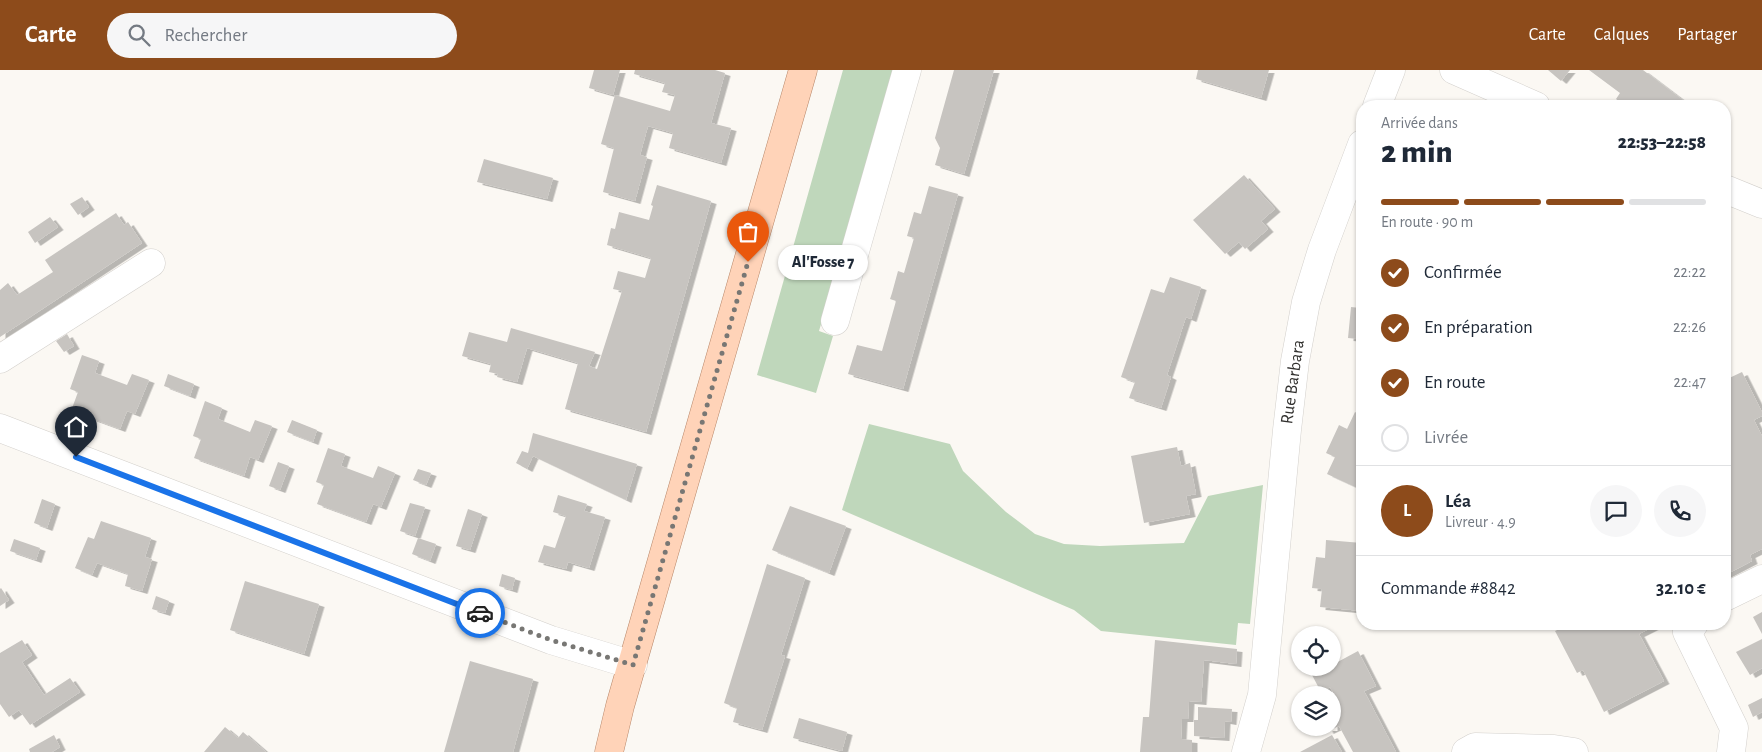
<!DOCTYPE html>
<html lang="fr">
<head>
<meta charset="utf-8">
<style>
  :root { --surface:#fff; --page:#f6f6f7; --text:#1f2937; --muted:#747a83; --line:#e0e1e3; --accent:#8d4b1b }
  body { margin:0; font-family:"Alegreya Sans",sans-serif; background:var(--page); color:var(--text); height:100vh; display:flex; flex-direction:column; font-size:19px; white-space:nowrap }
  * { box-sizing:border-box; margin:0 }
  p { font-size:16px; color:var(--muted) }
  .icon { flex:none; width:28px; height:28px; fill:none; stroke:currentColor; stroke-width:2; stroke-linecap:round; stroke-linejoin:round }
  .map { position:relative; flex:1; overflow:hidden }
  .details { position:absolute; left:1356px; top:30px; width:375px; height:530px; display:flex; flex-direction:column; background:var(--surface); border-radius:20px; box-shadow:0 1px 4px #0004 }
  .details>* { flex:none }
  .tools { position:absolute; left:1291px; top:556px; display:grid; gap:10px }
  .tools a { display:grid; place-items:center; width:50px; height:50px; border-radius:50%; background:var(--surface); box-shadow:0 1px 4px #0004; font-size:25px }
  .pin { position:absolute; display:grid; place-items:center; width:42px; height:42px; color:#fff; margin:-51px -21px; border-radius:50% 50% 50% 0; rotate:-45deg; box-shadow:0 0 5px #0007 }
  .pin .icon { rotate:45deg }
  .courier { position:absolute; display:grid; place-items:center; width:50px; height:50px; margin:-25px; border:4px solid #1a73e8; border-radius:50%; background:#fff; color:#222; box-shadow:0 1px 6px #0007 }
  .bubble { position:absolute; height:35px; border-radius:18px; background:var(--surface); box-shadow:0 1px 4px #0004; font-size:16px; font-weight:800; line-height:35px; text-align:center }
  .overview em { font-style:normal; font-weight:800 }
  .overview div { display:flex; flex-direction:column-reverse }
  .overview { display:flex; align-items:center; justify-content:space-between; height:85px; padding:0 25px }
  h1 { font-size:32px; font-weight:800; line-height:38px }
  .bar { display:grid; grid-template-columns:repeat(4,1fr); gap:8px 5px; align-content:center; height:60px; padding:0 25px }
  .bar i { height:6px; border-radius:4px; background:var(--line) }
  .bar .current { background:var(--accent) }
  .bar p { grid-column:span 4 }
  .line { display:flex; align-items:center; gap:12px; padding:0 25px; border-top:1px solid var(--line) }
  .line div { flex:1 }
  .round { display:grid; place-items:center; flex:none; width:52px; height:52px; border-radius:26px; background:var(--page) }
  ol { padding:0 25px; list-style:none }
  li { display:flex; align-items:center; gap:15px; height:55px }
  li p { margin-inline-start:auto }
  li .icon { padding:5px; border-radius:50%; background:var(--accent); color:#fff; stroke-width:4 }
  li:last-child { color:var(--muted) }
  li i { width:28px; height:28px; border:2px solid var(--line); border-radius:50% }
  header { display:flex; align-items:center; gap:30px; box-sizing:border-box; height:70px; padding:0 25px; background:var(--accent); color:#fff }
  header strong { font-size:24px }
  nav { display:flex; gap:28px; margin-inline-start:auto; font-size:18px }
  .search { width:350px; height:45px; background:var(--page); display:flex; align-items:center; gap:12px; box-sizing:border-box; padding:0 18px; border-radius:28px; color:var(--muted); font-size:19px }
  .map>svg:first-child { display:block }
</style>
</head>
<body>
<header>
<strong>Carte</strong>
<div class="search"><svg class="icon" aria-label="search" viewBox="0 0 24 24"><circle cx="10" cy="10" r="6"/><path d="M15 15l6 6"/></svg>Rechercher</div>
<nav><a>Carte</a><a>Calques</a><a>Partager</a></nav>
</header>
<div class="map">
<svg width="1762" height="682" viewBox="0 0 1762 682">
  <defs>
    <filter id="shadow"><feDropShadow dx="5.5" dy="3" stdDeviation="0" flood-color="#0004"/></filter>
  </defs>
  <rect width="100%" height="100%" fill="#fbf8f3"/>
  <g fill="#bfd7bb">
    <polygon points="843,0 895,0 819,261 833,266 816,323 757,305"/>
    <polygon points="869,354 950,374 963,401 1006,442 1035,464 1064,474 1100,476 1184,473 1208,426 1263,415 1250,554 1238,553 1236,575 1101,561 1074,540 842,440"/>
  </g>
  <g fill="#c7c4c0" filter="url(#shadow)">
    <polygon points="594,0 620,0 613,25 589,18"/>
    <polygon points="635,0 715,0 725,3 711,53 731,58 721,93 669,78 673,63 648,56 640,85 647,87 635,131 603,122 614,78 601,74 615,25 670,41 675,25 662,22 665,13 634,4"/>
    <polygon points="954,0 994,0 964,104 935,95 940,78 935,68"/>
    <polygon points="1198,0 1269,0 1261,28 1196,9"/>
    <polygon points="1548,0 1570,0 1561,11"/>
    <polygon points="1589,0 1643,0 1684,31 1680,36 1625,36 1616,29 1620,23"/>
    <polygon points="484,89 553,108 547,129 477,112"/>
    <polygon points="1244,105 1275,139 1261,151 1268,159 1245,179 1239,172 1225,184 1193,150"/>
    <polygon points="657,115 711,131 646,362 565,339 578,293 527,278 517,312 497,307 498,304 489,302 491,294 462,286 469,262 507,272 511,258 595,282 589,296 597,299 622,221 613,219 618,201 645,208 651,188 607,175 611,158 615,159 619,142 649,150 653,136 651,135"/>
    <polygon points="929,116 958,124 903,319 848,304 857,275 882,281 896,231 890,229 892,223 898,201 904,203 914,168 907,166 914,142 921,144"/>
    <polygon points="82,127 89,137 78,145 70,134"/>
    <polygon points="116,143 124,155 128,152 142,173 0,267 0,220 8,213 17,225 53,202 45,190"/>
    <polygon points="50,147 58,157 35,173 28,162"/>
    <polygon points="1170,207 1201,217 1191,249 1186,247 1167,305 1171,307 1161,338 1129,328 1135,312 1121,307 1151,219 1164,223"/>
    <polygon points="1361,230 1362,230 1362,288 1356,287 1358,269 1348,268 1351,237 1360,238"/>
    <polygon points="67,264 74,276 64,282 56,271"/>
    <polygon points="82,285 99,291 95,303 127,315 132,304 149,310 135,344 127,341 120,359 71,341 78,322 70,319"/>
    <polygon points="1742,302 1762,342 1762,346 1754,350 1762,366 1762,479 1750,485 1752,491 1725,505 1725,310"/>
    <polygon points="168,304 194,314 190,326 164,316"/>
    <polygon points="205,331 222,338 218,349 250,362 255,350 272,356 258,390 250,387 244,406 194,388 201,369 193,366"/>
    <polygon points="1355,342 1362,346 1362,420 1327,404 1335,387 1326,383 1339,355 1347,359"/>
    <polygon points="292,350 317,360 313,372 287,362"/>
    <polygon points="533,363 637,394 626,430 533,386 527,399 516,393 522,381 528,383"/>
    <polygon points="1177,377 1181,396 1190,393 1196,424 1186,426 1190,444 1144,453 1131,386"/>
    <polygon points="328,378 345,384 341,396 373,408 378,396 395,403 381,437 373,434 366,452 317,434 324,415 316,412"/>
    <polygon points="278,392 289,396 280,420 269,416"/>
    <polygon points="418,399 431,403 426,415 413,410"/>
    <polygon points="558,425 587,434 584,441 605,447 589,498 568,492 566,499 538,492 544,475 555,478 566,446 553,442"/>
    <polygon points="42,429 55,434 47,458 34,453"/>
    <polygon points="410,433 425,437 415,466 400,461"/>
    <polygon points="790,436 846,456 829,503 772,480"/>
    <polygon points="468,439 482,444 470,480 456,476"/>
    <polygon points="101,451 151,468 145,487 152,489 142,521 125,516 128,504 97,493 92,505 75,498 88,467 94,469"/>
    <polygon points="418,468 436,474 430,491 412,484"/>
    <polygon points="14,469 40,478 36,490 10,481"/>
    <polygon points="1326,470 1362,473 1362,541 1320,537 1322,519 1312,518 1316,487 1325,488"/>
    <polygon points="767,494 805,508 781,585 785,586 762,660 733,652 737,638 724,633"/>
    <polygon points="502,504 515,508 512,520 499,516"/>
    <polygon points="245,511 319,534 304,584 230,560"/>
    <polygon points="1,518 9,530 0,536 0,519"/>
    <polygon points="156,526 169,531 165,543 152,539"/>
    <polygon points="1762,542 1762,564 1753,547"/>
    <polygon points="1565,554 1659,554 1639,564 1664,611 1604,642 1583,600 1577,603 1555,561 1566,556"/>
    <polygon points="1762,569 1762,598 1750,605 1736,582"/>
    <polygon points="22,570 32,585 22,592 44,625 70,608 80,622 30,655 19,640 9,647 0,634 0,583"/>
    <polygon points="1155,570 1237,579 1236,594 1204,590 1201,632 1189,631 1188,649 1182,649 1181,669 1192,670 1192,682 1140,682 1143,647 1149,647"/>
    <polygon points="1358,581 1376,616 1364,621 1396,682 1353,682 1339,656 1328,661 1327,658 1332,658 1332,638 1340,635 1330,617 1321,622 1312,605 1327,598 1332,598 1332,595"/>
    <polygon points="470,591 533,609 513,682 444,682"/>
    <polygon points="1762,628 1762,642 1753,647 1748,635"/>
    <polygon points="1198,637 1232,639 1231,652 1225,651 1224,668 1194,666 1194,650 1198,650"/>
    <polygon points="799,648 847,662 842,681 793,668"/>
    <polygon points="225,657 238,668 243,662 266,682 204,682"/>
    <polygon points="54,665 60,677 52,682 30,682 29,679"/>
    <polygon points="1332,665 1342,682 1300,682"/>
  </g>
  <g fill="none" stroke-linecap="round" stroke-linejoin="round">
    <g stroke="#d3d0cc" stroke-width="29">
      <g id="minor">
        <polyline points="1454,0 1536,36"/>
        <polyline points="1377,36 1391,0"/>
        <polyline points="1725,119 1762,134"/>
        <polyline points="835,251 907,0"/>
        <polyline points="0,289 151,193"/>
        <polyline points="0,358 551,570 633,595"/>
        <polyline points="1725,527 1762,509"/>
        <polyline points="1694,554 1687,562 1734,658 1731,682"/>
        <polyline points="1246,682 1262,625 1287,360 1295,291 1306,232 1322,180 1362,74"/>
        <polyline points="1466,682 1475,677 1554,679 1574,682"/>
      </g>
    </g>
    <g stroke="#b7876a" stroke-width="29">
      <polyline id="major" points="609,682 620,636 803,0"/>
    </g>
    <use href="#minor" stroke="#fff" stroke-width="28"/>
    <use href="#major" stroke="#ffd3b8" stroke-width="28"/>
  </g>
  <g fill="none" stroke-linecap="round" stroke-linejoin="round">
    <polyline stroke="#787774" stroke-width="5" stroke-dasharray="0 9" points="480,543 551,570 633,595 748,192"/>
    <polyline stroke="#1a73e8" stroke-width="6" points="76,387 480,543"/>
  </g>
  <g text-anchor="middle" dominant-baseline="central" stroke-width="5" stroke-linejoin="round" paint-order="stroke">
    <g font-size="18" fill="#32312f" stroke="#fff">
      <text transform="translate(1293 312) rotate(-82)">Rue Barbara</text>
    </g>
  </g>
</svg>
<div class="tools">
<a><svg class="icon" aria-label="locate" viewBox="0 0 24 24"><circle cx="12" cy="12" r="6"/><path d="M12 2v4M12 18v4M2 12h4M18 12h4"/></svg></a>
<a><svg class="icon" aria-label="layers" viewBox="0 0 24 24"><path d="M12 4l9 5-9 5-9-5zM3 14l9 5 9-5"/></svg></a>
</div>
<div class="pin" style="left:748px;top:192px;background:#ea580c"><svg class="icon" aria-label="bag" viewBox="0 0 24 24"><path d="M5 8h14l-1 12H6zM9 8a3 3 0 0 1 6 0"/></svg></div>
<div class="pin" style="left:76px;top:387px;background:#1f2937"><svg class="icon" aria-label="home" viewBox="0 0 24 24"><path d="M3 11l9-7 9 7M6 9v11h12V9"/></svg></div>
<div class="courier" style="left:480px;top:543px"><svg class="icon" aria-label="car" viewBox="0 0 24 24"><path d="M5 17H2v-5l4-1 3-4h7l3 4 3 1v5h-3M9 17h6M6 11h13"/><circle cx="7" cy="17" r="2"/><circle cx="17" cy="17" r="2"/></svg></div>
<div class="bubble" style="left:778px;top:175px;width:90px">Al'Fosse 7</div>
<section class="details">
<div class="overview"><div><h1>2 min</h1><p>Arrivée dans</p></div><em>22:53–22:58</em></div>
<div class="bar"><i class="current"></i><i class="current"></i><i class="current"></i><i></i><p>En route · 90 m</p></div>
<ol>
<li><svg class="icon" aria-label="check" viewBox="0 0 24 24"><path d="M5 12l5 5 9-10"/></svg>Confirmée<p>22:22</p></li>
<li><svg class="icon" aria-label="check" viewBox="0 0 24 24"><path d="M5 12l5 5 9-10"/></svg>En préparation<p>22:26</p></li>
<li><svg class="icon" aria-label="check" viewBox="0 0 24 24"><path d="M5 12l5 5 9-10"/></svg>En route<p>22:47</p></li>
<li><i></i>Livrée</li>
</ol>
<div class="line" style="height:90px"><b class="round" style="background:var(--accent);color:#fff">L</b><div><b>Léa</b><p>Livreur · 4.9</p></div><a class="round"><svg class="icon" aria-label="chat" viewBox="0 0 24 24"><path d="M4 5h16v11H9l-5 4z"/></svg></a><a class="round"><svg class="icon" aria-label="phone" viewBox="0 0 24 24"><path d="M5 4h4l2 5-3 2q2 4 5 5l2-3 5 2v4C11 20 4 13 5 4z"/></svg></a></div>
<div class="line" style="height:65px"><div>Commande #8842</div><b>32.10 €</b></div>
</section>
</div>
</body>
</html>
